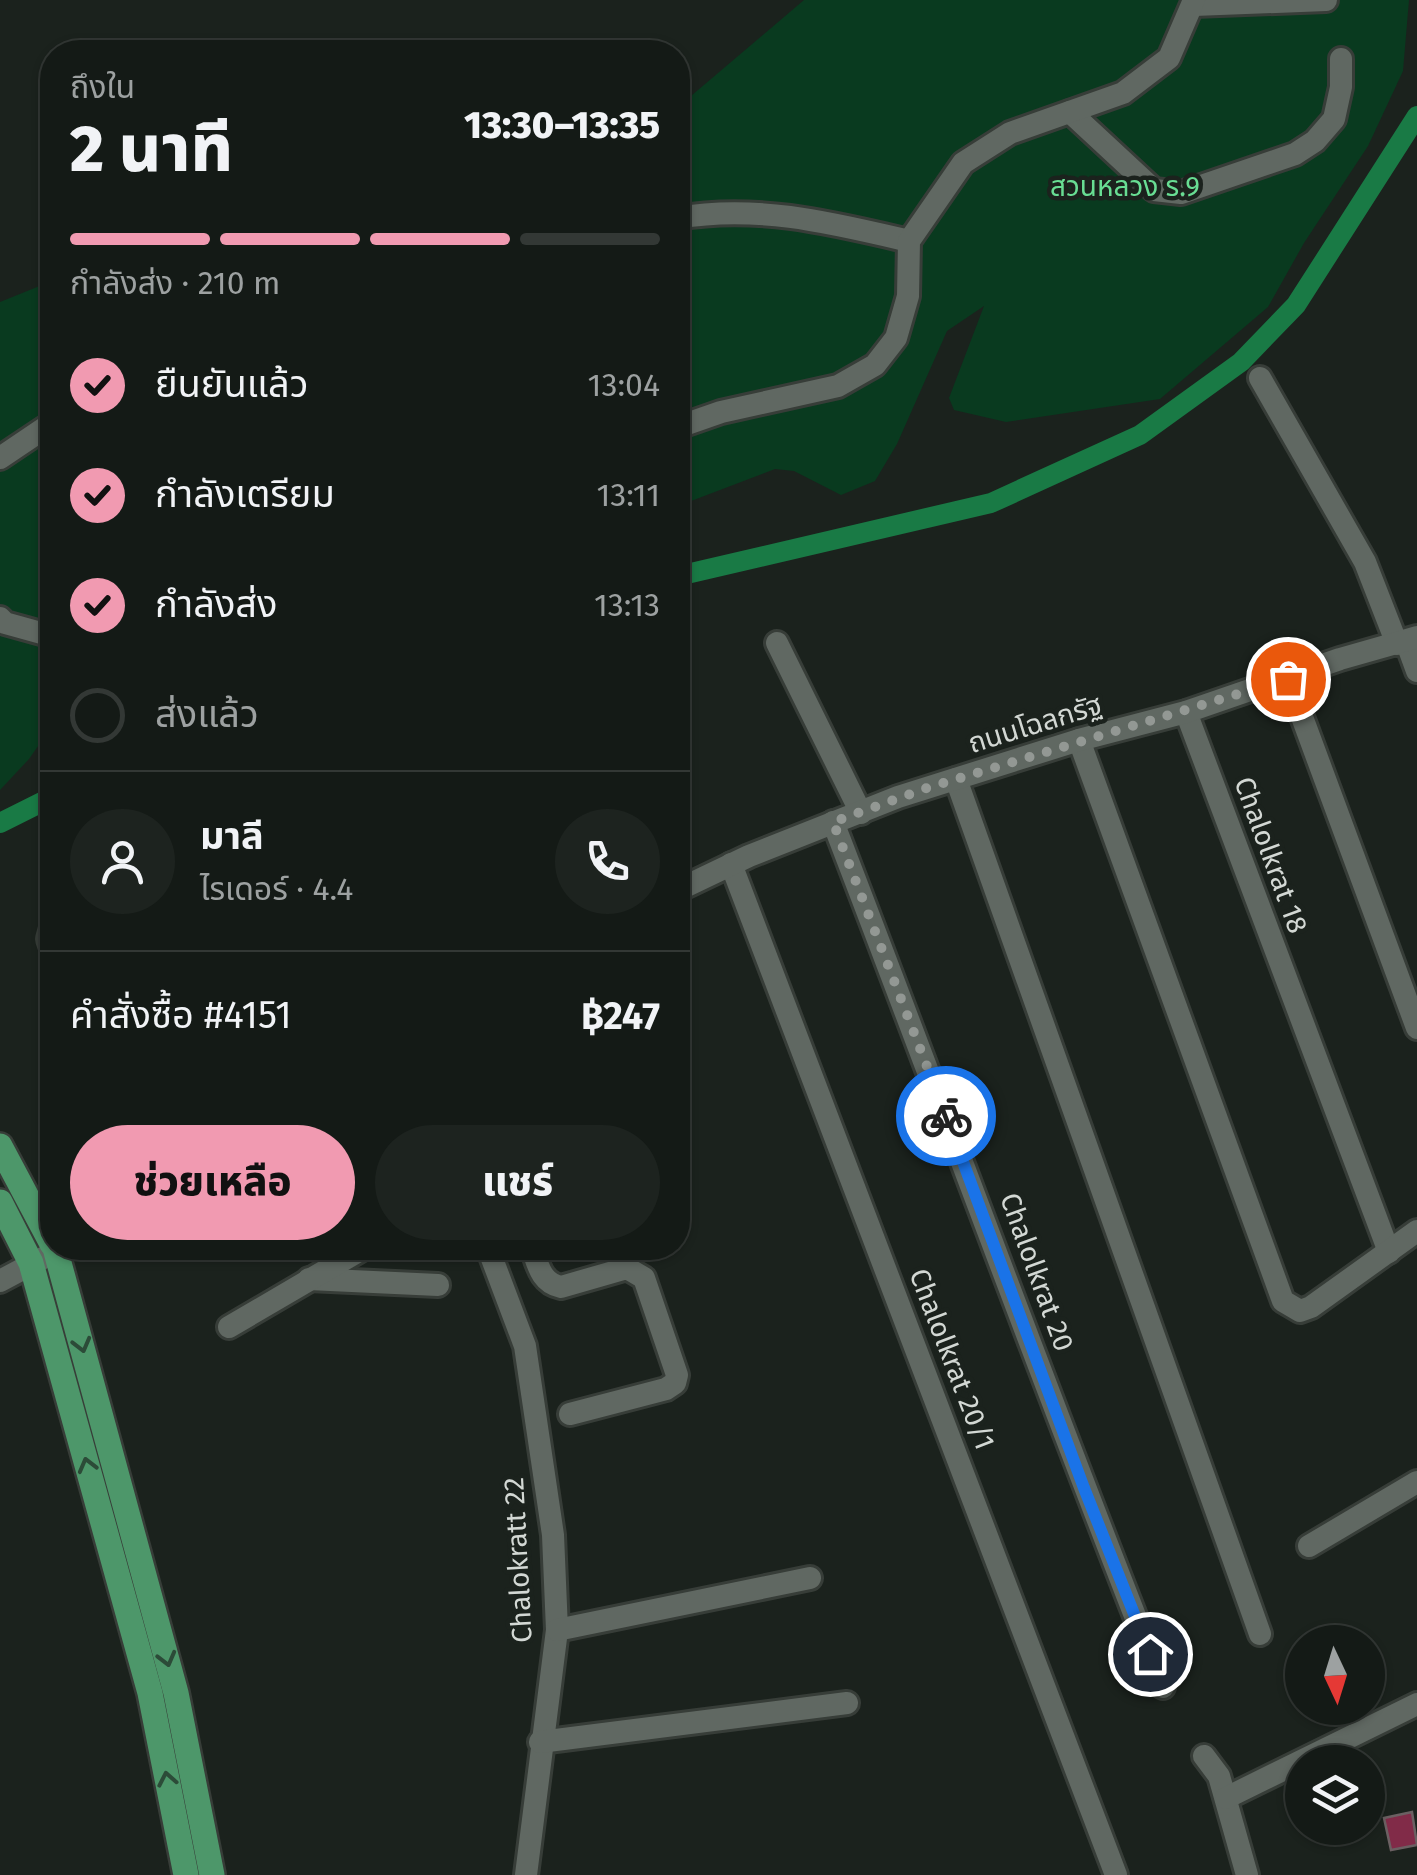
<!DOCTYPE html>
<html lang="th">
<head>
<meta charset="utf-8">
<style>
  :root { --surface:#141a16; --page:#1d231f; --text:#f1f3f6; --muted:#9da1a1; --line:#333835; --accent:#f19ab1 }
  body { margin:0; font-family:"Fira Sans","Noto Sans Thai",sans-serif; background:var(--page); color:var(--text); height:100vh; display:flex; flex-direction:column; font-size:38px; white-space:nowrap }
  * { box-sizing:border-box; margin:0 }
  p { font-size:32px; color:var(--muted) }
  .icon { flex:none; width:55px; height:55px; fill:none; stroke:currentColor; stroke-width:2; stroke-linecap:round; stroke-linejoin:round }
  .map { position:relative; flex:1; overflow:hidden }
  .panel { position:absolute; left:40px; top:40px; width:650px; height:1220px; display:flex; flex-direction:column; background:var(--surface); border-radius:40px; box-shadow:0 2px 8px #0004,0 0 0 2px var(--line) }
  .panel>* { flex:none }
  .needle { width:65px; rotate:176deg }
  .buttons { position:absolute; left:1285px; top:1625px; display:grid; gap:20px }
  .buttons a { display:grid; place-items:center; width:100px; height:100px; border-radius:50%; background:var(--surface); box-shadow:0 2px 8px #0004,0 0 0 2px var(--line); font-size:50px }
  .pin { position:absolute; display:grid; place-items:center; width:85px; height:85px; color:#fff; margin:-42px; border:5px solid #fff; border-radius:50%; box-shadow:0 2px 10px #0007 }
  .courier { position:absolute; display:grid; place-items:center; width:100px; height:100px; margin:-50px; border:8px solid #1a73e8; border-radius:50%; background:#fff; color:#222; box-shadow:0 2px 12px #0007 }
  .summary em { font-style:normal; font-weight:800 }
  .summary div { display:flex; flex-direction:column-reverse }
  .summary { display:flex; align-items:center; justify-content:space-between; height:170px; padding:0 30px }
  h1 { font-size:65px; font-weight:800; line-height:75px }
  .bar { display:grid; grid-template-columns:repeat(4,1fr); gap:15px 10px; align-content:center; height:120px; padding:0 30px }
  .bar i { height:12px; border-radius:8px; background:var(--line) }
  .bar .selected { background:var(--accent) }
  .bar p { grid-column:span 4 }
  .line { display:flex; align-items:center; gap:25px; padding:0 30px; border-top:2px solid var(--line) }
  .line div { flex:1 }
  .round { display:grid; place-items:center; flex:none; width:105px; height:105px; border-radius:52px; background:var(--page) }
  ol { padding:0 30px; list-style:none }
  li { display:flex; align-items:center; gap:30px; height:110px }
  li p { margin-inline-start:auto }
  li .icon { padding:10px; border-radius:50%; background:var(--accent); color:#111; stroke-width:4 }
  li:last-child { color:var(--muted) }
  li i { width:55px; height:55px; border:5px solid var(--line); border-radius:50% }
  .button { display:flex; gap:20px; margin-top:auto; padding:20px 30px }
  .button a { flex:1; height:115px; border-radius:60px; background:var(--accent); color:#111; font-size:40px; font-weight:800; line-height:115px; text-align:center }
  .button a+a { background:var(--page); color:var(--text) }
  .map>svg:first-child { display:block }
</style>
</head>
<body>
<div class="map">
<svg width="1417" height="1875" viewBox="0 0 1417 1875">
  <rect width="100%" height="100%" fill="#1b221d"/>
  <g fill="#093a1f">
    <polygon points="804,0 1409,0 1403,71 1368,146 1304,243 1268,307 1160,399 1006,422 954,410 949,398 984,306 947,331 897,444 875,481 841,495 794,471 775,469 678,506 678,107"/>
    <polygon points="52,281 52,726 29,759 0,790 0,302"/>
  </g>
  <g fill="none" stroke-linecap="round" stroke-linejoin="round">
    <g stroke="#197a45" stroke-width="20">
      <polyline points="678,576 991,503 1140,435 1241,362 1296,305 1417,116"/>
      <polyline points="0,823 52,797"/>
    </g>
  </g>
  <polygon fill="#812b48" stroke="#6b6062" stroke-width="2.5" points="1412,1812 1417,1845 1391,1850 1384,1818"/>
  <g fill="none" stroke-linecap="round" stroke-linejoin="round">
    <g stroke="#373d38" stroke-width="28">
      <g id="minor">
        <polyline points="1194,5 1326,0"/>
        <polyline points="1070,112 1154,190 1181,193 1295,154 1315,141 1334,119 1341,87 1341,59"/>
        <path d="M 678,218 C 756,204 832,223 909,241"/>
        <polyline points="1260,378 1365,562 1397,644"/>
        <polyline points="678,427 721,412 838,386 875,365 896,338 908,296 909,241 963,163 1010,133 1123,93 1169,58 1194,0"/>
        <polyline points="0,458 52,423"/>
        <polyline points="0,618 5,623 52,636"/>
        <polyline points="1406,641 1417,671"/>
        <polyline points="777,643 861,813"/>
        <polyline points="1288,679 1417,1028"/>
        <polyline points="1186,712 1389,1252"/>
        <polyline points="1079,740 1283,1301 1300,1311 1311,1307 1417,1231"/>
        <polyline points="956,779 1260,1634"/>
        <path d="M 833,822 C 944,1110 1049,1400 1163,1687"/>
        <polyline points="731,864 1116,1875"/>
        <polyline points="678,890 749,856 898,797 1079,740 1186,712 1340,659 1417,637"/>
        <polyline points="52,928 49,939 52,948"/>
        <polyline points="488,1248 525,1346 553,1535 557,1630 526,1875"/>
        <path d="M 532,1248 C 538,1265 541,1283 561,1287 L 627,1268 L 644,1278 L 677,1375 L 675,1383 L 666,1389 L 570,1414"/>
        <polyline points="309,1279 438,1285"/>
        <polyline points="0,1281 62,1248"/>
        <polyline points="229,1327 364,1248"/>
        <polyline points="1309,1546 1417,1482"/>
        <polyline points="557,1630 810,1578"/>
        <polyline points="540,1742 847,1703"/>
        <polyline points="1204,1756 1219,1776 1247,1875"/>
        <polyline points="1226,1798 1417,1704"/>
      </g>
    </g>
    <g stroke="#373d38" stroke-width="30">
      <g id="major">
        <polyline points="0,1146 52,1244"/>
        <polyline points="0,1202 31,1263 150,1693 186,1875"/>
        <polyline points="55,1248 176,1693 212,1875"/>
      </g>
    </g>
    <use href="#minor" stroke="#606862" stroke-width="22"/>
    <use href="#major" stroke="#4d976a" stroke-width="25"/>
  </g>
  <defs><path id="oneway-chevron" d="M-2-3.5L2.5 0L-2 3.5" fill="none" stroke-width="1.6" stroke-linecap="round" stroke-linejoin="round" transform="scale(2.5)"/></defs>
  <g stroke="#2c4b38">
    <use href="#oneway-chevron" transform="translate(82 1345) rotate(75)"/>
    <use href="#oneway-chevron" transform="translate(87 1465) rotate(-105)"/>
    <use href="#oneway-chevron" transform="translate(167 1659) rotate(75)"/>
    <use href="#oneway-chevron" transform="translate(167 1779) rotate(-101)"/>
  </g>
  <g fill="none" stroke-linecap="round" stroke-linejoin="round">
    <polyline stroke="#939894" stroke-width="10" stroke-dasharray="0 18" points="946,1116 833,822 927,788 1288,679"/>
    <polyline stroke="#1a73e8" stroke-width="12" points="946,1116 1084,1488 1150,1654"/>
  </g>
  <g text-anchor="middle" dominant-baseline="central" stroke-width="9" stroke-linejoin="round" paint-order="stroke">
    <g font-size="28" fill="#68dd93" stroke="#1b221d">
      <text x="1125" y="186">สวนหลวง ร.9</text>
    </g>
    <g font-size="28" fill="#d3d8d4" stroke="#1b221d">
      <text transform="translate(1035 724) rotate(-17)">ถนนโฉลกรัฐ</text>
      <text transform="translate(1271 855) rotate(70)">Chalolkrat 18</text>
      <text transform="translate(1037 1272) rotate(70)">Chalolkrat 20</text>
      <text transform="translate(952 1359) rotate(69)">Chalolkrat 20/1</text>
      <text transform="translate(518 1560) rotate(-93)">Chalokratt 22</text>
    </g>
  </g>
</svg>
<div class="buttons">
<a><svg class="needle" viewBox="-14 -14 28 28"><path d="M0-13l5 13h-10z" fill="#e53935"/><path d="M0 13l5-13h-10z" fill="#9da1a1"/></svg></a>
<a><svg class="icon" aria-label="layers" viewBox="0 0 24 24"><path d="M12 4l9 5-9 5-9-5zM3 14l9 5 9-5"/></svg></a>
</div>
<div class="pin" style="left:1288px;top:679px;background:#ea580c"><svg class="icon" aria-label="bag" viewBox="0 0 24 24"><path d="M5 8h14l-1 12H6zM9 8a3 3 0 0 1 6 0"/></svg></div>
<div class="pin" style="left:1150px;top:1654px;background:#1f2937"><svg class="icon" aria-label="home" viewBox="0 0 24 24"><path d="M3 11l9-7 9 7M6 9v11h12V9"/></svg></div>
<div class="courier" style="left:946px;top:1116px"><svg class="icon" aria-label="bike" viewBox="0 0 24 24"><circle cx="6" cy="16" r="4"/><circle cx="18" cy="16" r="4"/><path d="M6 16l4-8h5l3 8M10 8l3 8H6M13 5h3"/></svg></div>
<section class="panel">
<div class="summary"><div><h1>2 นาที</h1><p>ถึงใน</p></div><em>13:30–13:35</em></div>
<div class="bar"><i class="selected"></i><i class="selected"></i><i class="selected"></i><i></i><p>กำลังส่ง · 210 m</p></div>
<ol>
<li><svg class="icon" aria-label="check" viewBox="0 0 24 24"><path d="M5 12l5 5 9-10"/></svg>ยืนยันแล้ว<p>13:04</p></li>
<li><svg class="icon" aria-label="check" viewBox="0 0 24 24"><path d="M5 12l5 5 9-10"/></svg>กำลังเตรียม<p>13:11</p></li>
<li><svg class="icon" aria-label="check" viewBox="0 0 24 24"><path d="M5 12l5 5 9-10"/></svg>กำลังส่ง<p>13:13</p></li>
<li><i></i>ส่งแล้ว</li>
</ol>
<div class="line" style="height:180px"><a class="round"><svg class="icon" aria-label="person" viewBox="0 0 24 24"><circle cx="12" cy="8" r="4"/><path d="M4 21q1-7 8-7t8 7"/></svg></a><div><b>มาลี</b><p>ไรเดอร์ · 4.4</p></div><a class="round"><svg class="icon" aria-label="phone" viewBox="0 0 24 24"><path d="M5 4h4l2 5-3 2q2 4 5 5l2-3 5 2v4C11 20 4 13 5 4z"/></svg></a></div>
<div class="line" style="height:130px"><div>คำสั่งซื้อ #4151</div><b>฿247</b></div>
<div class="button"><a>ช่วยเหลือ</a><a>แชร์</a></div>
</section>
</div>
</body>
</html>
